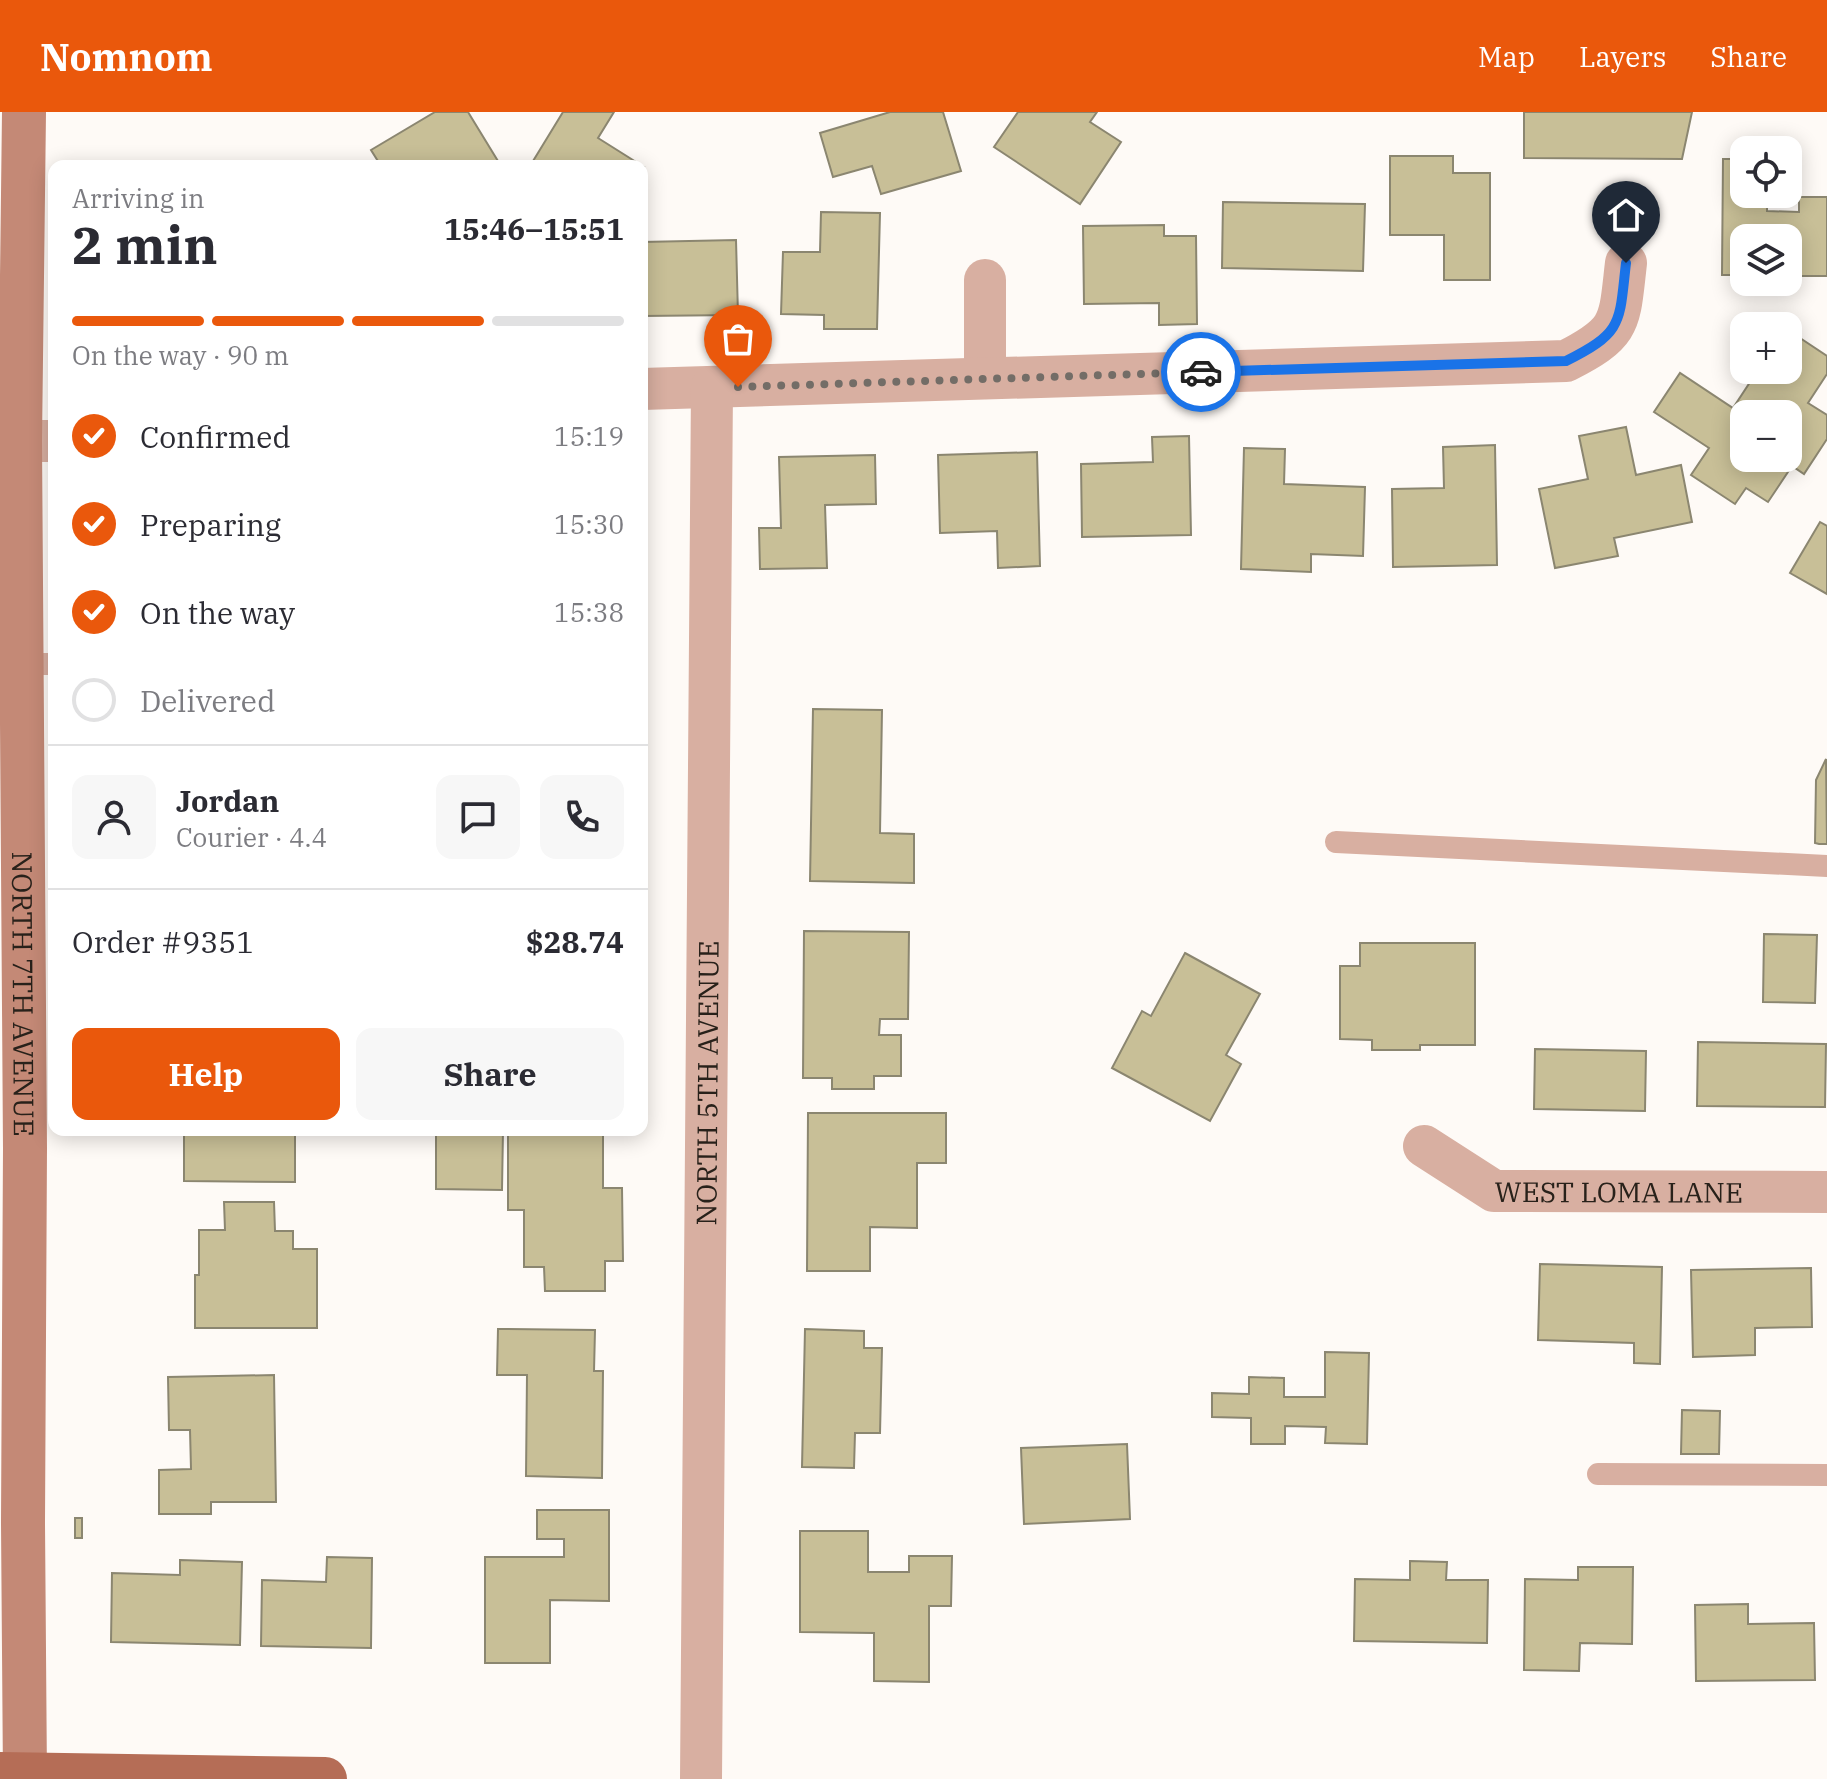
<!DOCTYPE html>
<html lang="en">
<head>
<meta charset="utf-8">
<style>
  :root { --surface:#fff; --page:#f7f7f7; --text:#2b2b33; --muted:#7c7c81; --line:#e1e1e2; --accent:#ea580c }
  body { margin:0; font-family:"IBM Plex Serif",serif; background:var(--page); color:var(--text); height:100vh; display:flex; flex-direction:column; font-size:30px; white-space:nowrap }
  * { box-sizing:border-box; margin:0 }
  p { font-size:26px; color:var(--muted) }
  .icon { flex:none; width:44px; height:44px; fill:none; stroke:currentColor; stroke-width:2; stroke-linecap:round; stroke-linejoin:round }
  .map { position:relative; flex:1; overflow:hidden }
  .side { position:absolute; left:48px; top:48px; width:600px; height:976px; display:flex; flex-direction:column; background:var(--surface); border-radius:16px; box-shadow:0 4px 20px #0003 }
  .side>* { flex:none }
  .fabs { position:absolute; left:1730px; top:24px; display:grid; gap:16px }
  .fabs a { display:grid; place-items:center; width:72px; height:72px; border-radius:16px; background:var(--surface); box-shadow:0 4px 20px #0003; font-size:40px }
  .pin { position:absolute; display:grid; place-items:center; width:68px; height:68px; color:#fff; margin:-82px -34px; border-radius:50% 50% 50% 0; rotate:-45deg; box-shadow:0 0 8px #0007 }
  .pin .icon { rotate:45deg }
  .courier { position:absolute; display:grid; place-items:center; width:80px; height:80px; margin:-40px; border:6px solid #1a73e8; border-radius:50%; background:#fff; color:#222; box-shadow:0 2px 10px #0007 }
  .overview em { font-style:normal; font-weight:700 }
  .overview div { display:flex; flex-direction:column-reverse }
  .overview { display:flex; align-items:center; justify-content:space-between; height:136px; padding:0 24px }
  h1 { font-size:52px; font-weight:700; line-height:60px }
  .bar { display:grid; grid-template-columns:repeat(4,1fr); gap:12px 8px; align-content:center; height:96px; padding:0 24px }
  .bar i { height:10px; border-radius:6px; background:var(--line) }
  .bar .current { background:var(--accent) }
  .bar p { grid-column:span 4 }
  .line { display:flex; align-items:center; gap:20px; padding:0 24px; border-top:2px solid var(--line) }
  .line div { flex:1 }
  .round { display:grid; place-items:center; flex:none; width:84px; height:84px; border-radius:16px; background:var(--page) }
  ol { padding:0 24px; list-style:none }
  li { display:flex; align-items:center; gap:24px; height:88px }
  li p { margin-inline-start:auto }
  li .icon { padding:8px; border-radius:50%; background:var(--accent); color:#fff; stroke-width:4 }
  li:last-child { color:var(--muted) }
  li i { width:44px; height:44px; border:4px solid var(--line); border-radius:50% }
  .action { display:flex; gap:16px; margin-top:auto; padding:16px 24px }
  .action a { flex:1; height:92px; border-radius:16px; background:var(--accent); color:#fff; font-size:32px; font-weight:700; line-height:92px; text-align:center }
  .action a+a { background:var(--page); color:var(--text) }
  header { display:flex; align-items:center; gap:48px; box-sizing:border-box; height:112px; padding:0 40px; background:var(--accent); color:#fff }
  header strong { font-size:38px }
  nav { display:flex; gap:44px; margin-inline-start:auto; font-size:28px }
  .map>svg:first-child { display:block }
</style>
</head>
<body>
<header>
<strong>Nomnom</strong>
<nav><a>Map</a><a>Layers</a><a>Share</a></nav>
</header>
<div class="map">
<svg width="1827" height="1667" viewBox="0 0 1827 1667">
  <rect width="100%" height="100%" fill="#fefaf6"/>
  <g fill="#c8bf97" stroke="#8b8670" stroke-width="2" fill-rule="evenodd">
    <polygon points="435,0 468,0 501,54 381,54 371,38"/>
    <polygon points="563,0 614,0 598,26 644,55 642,58 642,54 530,54"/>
    <polygon points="890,0 943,0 961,59 881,82 872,54 833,65 820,21"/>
    <polygon points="1018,0 1097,0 1090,10 1121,30 1080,92 994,35"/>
    <polygon points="1524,0 1692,0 1682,47 1524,46"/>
    <polygon points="1390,44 1453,44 1453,61 1490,61 1490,168 1444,168 1444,123 1390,123"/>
    <polygon points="1723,47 1744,47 1744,82 1767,82 1767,99 1799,100 1799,85 1827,85 1827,164 1788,164 1788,126 1744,126 1744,163 1722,163"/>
    <polygon points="1223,90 1365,92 1363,159 1222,156"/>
    <polygon points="821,100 880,101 877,217 824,217 824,203 781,202 783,140 820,140"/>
    <polygon points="1164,113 1164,124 1196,124 1197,212 1159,213 1159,191 1084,192 1083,114"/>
    <polygon points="736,128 738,203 642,204 642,130"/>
    <path d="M 1788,218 L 1827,244 L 1827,262 L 1808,291 L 1827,303 L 1827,327 L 1804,362 L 1792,354 L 1768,390 L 1746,376 L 1735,392 L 1691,363 L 1709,336 L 1654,300 L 1680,261 L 1733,296 L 1758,258 L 1788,258 ZM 1744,302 L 1788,302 L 1788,346 L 1744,346 Z"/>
    <polygon points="1626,315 1636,363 1681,353 1692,410 1614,426 1618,444 1555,456 1539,377 1588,367 1579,324"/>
    <polygon points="1189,324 1191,423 1082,425 1081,352 1153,350 1152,325"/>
    <polygon points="1495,333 1497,453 1393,455 1392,377 1444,376 1443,335"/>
    <polygon points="1244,336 1285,337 1284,372 1365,375 1363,444 1311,442 1311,460 1241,457"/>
    <polygon points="1037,340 1040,454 998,456 997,419 940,421 938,343"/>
    <polygon points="875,343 876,392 825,393 827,456 760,457 759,416 781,416 779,345"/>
    <polygon points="1820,410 1827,414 1827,482 1790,461"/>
    <polygon points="813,597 882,598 880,721 914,722 914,771 810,769"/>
    <polygon points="1826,647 1827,732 1819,732 1815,731 1816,668"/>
    <polygon points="804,819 909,820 908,907 880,907 879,923 901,923 901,964 874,964 874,977 832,977 832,966 803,966"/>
    <polygon points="1764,822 1817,823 1815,891 1763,890"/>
    <polygon points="1360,831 1475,831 1475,933 1420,933 1420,938 1372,938 1372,928 1340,927 1340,854 1360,854"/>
    <polygon points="1185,841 1260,882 1226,943 1241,952 1210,1009 1112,956 1142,899 1151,904"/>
    <polygon points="1698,930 1826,932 1825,995 1697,994"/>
    <polygon points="1535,937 1646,939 1645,999 1534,997"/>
    <polygon points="808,1001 946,1001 946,1051 917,1051 917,1116 870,1115 870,1159 807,1159"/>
    <polygon points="192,1018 295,1018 295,1070 184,1069 184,1023 192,1023"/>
    <polygon points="436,1018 503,1018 502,1078 436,1077"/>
    <polygon points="603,1019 603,1076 622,1076 623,1149 605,1149 605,1179 545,1179 544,1155 524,1155 524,1098 508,1098 508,1020"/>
    <polygon points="224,1090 274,1090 275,1119 293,1119 293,1137 317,1137 317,1216 195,1216 195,1163 199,1163 199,1118 225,1118"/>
    <polygon points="1540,1152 1662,1155 1660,1252 1634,1251 1634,1231 1538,1228"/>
    <polygon points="1811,1156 1812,1215 1755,1216 1755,1243 1693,1245 1691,1158"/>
    <polygon points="498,1217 595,1218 594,1259 603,1259 602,1366 526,1364 527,1263 497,1263"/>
    <polygon points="805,1217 864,1219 864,1236 882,1236 880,1321 855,1321 854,1356 802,1355"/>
    <polygon points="1325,1240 1369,1241 1367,1332 1325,1331 1326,1315 1285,1314 1285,1332 1251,1332 1251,1306 1212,1305 1212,1281 1249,1282 1249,1265 1284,1266 1284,1285 1325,1285"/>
    <polygon points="274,1263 276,1390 211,1390 211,1402 159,1402 159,1358 191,1357 190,1318 169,1318 168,1265"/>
    <polygon points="1682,1298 1720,1299 1719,1342 1681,1342"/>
    <polygon points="1127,1332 1130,1407 1024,1412 1021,1336"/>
    <polygon points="537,1398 609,1398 609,1489 550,1488 550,1551 485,1551 485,1445 564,1445 564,1427 537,1427"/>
    <rect x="75" y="1406" width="7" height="20"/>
    <polygon points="800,1419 868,1419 868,1460 909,1460 909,1444 952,1444 951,1494 929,1494 929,1570 874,1569 874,1521 800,1520"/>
    <polygon points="327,1445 372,1446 371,1536 261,1534 262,1468 326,1470"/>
    <polygon points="180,1448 242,1450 240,1533 111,1530 112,1461 180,1463"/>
    <polygon points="1410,1449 1447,1450 1446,1468 1488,1468 1487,1531 1354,1529 1355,1467 1410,1468"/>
    <polygon points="1578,1455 1633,1455 1632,1532 1580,1531 1579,1559 1524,1558 1525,1467 1578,1468"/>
    <polygon points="1748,1492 1748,1512 1814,1511 1815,1568 1696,1569 1695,1493"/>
  </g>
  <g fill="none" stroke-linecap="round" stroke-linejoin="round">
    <g stroke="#d8afa1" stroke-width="22">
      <polyline points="22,552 54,552"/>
      <polyline points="1336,730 1827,754"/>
      <polyline points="1598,1362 1827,1363"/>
    </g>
    <g stroke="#d8afa1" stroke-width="42">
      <polyline points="985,168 985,266"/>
      <path d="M 642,277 L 1566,249 C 1623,220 1619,211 1626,151"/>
      <polyline points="20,329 54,329"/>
      <path id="s1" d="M 1424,1034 L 1494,1079 L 1827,1080"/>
      <path id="s2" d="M 701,1667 L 712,275"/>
    </g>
    <path stroke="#c48976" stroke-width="44" id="s3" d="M 24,0 L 20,329 L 25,1036 L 23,1411 L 25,1667"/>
    <polyline stroke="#b56d56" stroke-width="44" points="0,1662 325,1667"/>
  </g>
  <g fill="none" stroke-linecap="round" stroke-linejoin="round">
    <polyline stroke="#736d67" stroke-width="8" stroke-dasharray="0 14.4" points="738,275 1201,260"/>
    <path stroke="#1a73e8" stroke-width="10" d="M 1201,260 L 1566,249 C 1624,220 1619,211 1626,151"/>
  </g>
  <g text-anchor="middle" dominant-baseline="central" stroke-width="8" stroke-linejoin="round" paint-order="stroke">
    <g font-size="28" fill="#28211a" stroke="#fefaf6">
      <text stroke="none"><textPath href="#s3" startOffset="882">NORTH 7TH AVENUE</textPath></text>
      <text stroke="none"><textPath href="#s2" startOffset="696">NORTH 5TH AVENUE</textPath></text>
      <text stroke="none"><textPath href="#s1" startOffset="208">WEST LOMA LANE</textPath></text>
    </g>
  </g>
</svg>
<div class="fabs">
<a><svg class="icon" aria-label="locate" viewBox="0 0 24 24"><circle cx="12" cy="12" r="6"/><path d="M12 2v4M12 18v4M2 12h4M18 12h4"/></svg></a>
<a><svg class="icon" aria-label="layers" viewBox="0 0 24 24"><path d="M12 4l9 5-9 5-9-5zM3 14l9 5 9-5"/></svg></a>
<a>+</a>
<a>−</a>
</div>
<div class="pin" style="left:738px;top:275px;background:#ea580c"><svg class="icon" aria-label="bag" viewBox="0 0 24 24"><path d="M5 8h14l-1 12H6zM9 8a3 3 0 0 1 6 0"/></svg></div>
<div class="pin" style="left:1626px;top:151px;background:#1f2937"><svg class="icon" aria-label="home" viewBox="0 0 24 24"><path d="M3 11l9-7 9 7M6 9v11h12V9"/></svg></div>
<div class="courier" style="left:1201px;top:260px"><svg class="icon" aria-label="car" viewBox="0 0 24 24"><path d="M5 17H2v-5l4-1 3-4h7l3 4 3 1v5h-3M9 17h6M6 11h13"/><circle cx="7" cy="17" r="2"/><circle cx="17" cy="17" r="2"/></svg></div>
<section class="side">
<div class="overview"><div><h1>2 min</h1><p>Arriving in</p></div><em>15:46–15:51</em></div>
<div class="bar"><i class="current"></i><i class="current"></i><i class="current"></i><i></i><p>On the way · 90 m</p></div>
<ol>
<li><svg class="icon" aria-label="check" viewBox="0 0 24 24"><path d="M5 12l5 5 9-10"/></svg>Confirmed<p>15:19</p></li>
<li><svg class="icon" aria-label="check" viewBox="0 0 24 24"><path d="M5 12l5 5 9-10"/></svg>Preparing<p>15:30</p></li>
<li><svg class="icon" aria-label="check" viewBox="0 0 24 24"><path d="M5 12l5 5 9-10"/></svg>On the way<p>15:38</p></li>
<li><i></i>Delivered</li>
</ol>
<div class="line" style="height:144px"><a class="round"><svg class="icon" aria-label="person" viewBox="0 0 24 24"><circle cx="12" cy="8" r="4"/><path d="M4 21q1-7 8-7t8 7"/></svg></a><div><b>Jordan</b><p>Courier · 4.4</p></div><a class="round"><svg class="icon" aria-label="chat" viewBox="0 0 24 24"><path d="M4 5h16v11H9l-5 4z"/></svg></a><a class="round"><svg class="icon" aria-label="phone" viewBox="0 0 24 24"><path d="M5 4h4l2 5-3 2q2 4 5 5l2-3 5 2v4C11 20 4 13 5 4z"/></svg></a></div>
<div class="line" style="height:104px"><div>Order #9351</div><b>$28.74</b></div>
<div class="action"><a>Help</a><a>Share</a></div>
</section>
</div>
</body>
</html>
